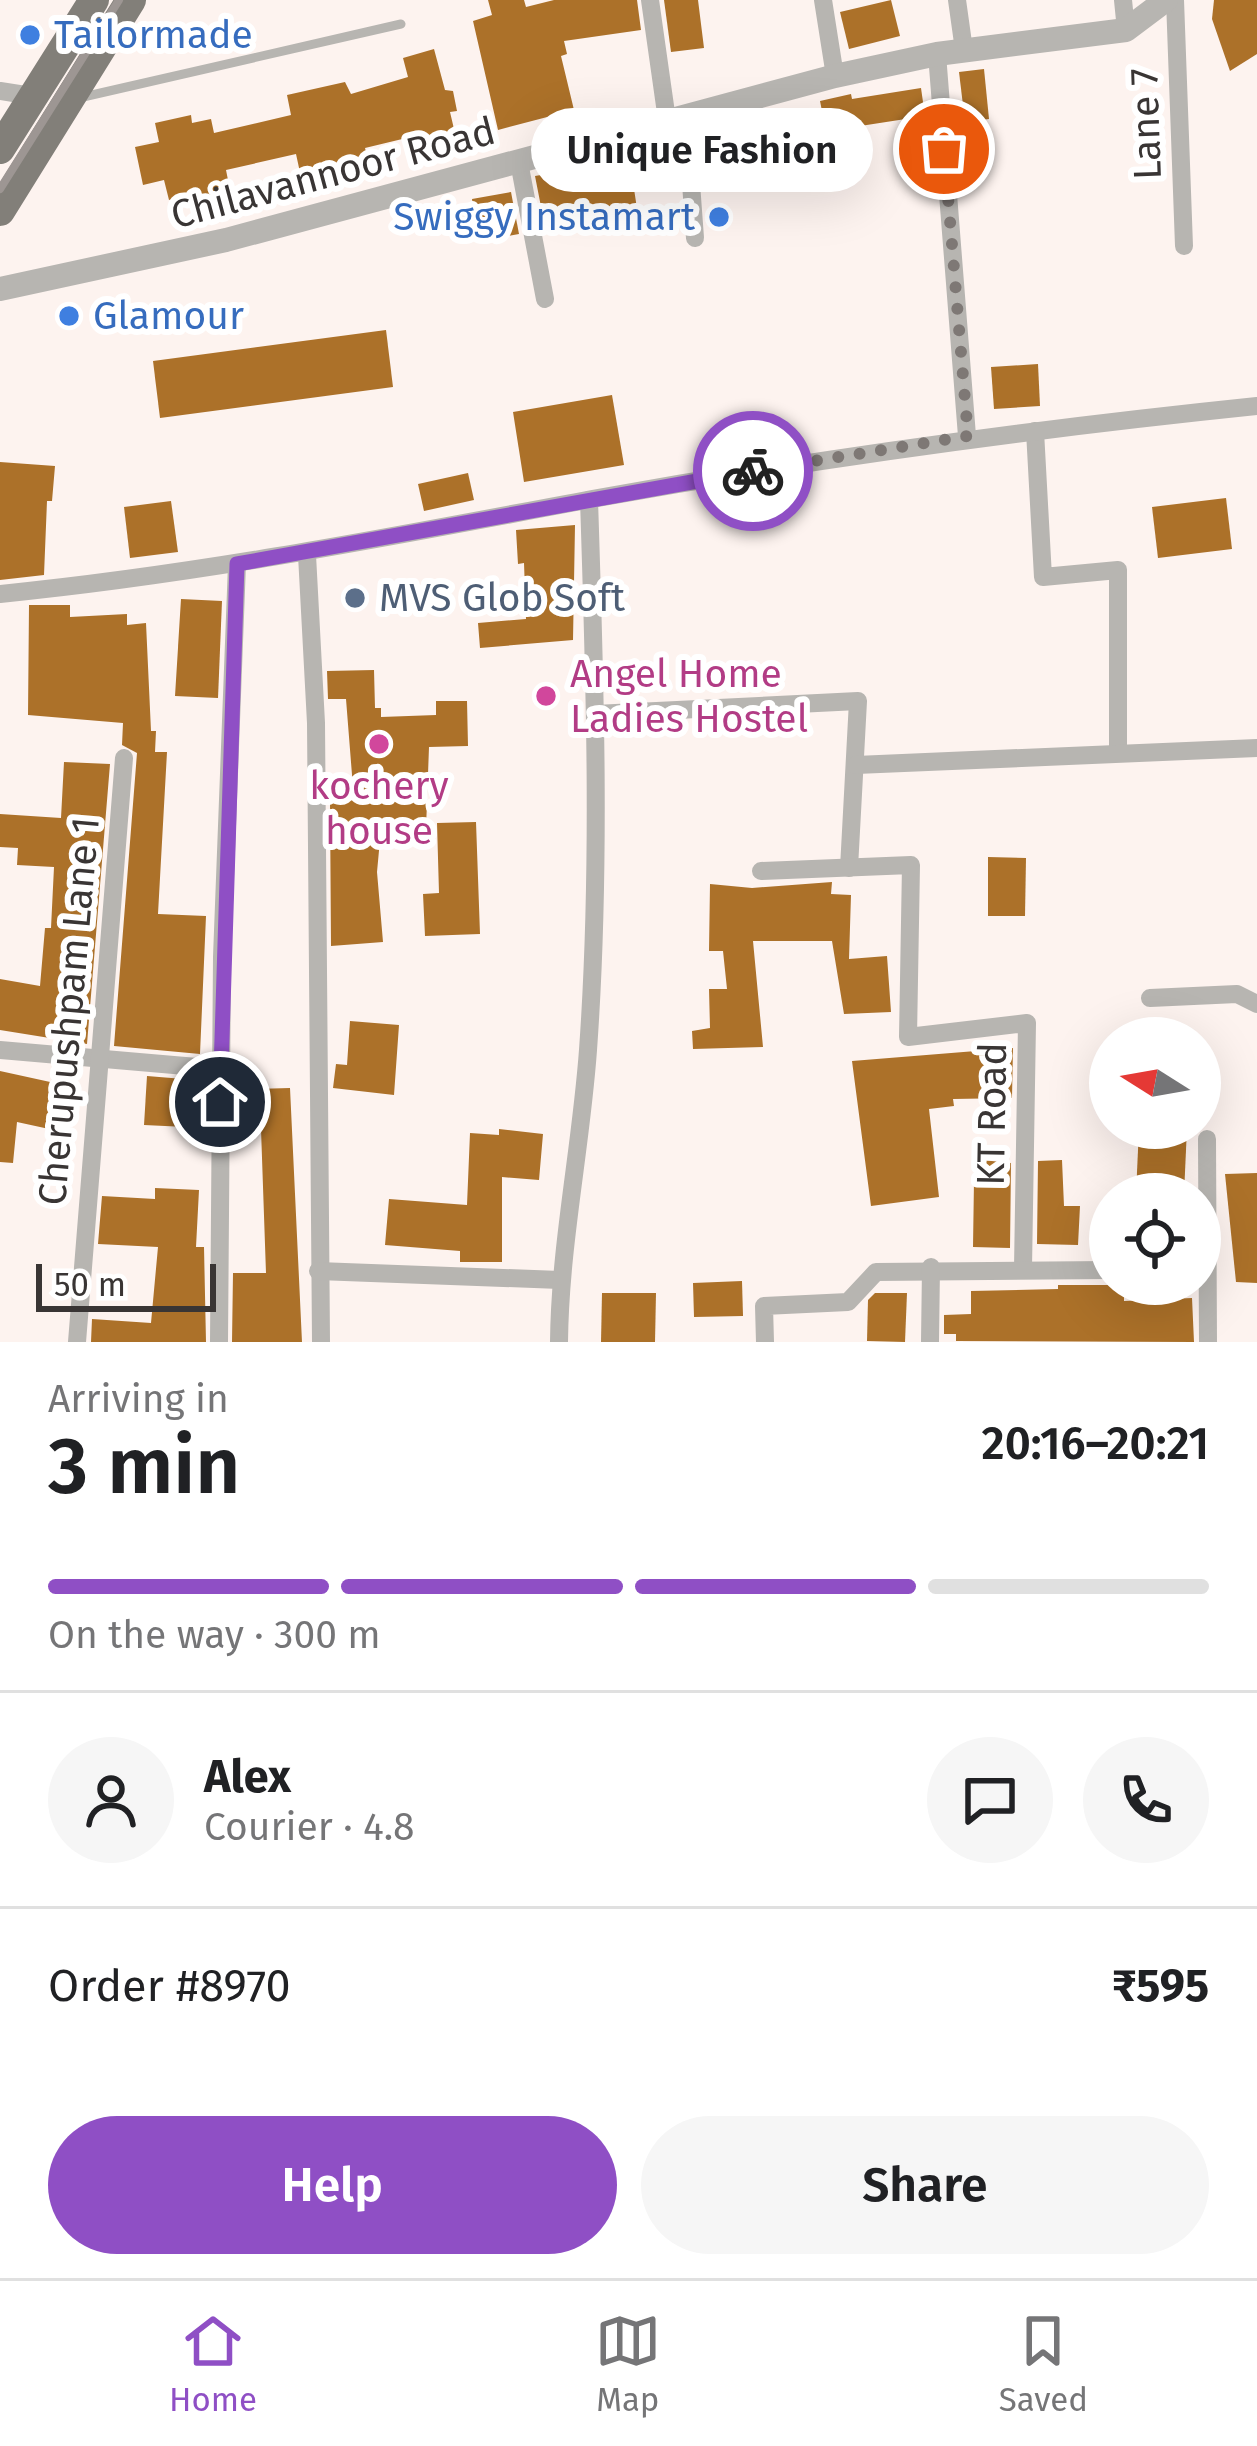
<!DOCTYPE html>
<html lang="en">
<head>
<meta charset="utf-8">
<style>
  :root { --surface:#fff; --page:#f6f6f6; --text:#202124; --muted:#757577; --line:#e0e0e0; --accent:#8f4fc5 }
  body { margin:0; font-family:"Fira Sans",sans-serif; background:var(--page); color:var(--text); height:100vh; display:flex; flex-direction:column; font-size:45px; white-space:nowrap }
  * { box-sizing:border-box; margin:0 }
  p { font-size:39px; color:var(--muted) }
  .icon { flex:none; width:66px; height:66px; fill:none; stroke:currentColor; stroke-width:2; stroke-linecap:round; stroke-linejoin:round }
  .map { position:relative; height:1342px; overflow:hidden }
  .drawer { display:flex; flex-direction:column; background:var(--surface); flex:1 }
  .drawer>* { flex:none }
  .needle { width:78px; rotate:281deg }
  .controls { position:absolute; left:1089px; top:1017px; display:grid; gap:24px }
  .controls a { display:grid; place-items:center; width:132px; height:132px; border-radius:50%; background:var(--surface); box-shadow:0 12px 48px #0002; font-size:60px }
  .scale { position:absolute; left:36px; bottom:30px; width:180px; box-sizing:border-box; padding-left:12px; border:6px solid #393534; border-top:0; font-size:33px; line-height:42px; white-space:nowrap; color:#393534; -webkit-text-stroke:9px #fff; paint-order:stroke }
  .pin { position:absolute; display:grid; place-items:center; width:102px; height:102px; color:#fff; margin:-51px; border:6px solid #fff; border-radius:50%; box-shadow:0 3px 12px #0007 }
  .courier { position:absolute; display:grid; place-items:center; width:120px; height:120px; margin:-60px; border:9px solid #8f4fc5; border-radius:50%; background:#fff; color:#222; box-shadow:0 3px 15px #0007 }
  .bubble { position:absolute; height:84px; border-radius:42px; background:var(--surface); box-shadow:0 12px 48px #0002; font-size:39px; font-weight:600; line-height:84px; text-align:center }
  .head em { font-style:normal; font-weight:600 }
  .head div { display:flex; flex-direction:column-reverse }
  .head { display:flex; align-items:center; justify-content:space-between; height:204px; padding:0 48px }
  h1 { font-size:78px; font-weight:600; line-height:90px }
  .bar { display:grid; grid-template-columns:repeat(4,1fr); gap:18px 12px; align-content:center; height:144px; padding:0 48px }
  .bar i { height:15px; border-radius:9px; background:var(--line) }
  .bar .current { background:var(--accent) }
  .bar p { grid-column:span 4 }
  .line { display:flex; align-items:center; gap:30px; padding:0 48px; border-top:3px solid var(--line) }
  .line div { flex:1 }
  .round { display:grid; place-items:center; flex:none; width:126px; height:126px; border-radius:63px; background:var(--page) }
  .button { display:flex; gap:24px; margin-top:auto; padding:24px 48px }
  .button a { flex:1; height:138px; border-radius:72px; background:var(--accent); color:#fff; font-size:48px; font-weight:600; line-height:138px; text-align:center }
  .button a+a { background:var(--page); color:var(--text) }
  .tab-bar { display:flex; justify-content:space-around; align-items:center; height:168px; border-top:3px solid var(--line); background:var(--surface); font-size:33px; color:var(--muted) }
  .tab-bar a { display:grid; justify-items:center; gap:6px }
  .tab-bar .current { color:var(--accent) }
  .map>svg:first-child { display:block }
</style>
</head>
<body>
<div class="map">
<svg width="1257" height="1342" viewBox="0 0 1257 1342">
  <rect width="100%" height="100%" fill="#fdf3ef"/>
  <g fill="#ac7129">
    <polygon points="488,0 524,0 526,7 554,0 637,0 641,30 564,41 567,54 561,56 574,110 498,130 473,21 492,15"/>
    <polygon points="664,0 698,0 704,48 671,52"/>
    <polygon points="891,0 900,36 849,49 840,12"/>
    <polygon points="1214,0 1257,0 1257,54 1230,71 1212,19"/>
    <polygon points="434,49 445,90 453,91 457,111 450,112 458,146 428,154 423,134 365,148 369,163 330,179 328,170 301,177 296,154 226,170 229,185 215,188 218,201 199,206 197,194 169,200 164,180 143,185 135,147 159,142 155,123 191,115 192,123 211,119 214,133 291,115 287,95 345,82 351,94 408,77 403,58"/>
    <polygon points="984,69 989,119 965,122 959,72"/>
    <polygon points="921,88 925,116 815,133 817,147 766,155 761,120 822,111 820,101 851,94 852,99"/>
    <polygon points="575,169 577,184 632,176 638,215 544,222 535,176"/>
    <polygon points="511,192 519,234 478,241 472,199"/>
    <polygon points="386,330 393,387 160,418 153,361"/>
    <polygon points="1038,364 1040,406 994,409 991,367"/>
    <polygon points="612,395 624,465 524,482 513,412"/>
    <polygon points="0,462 55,466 52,501 47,501 44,575 0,580"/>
    <polygon points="468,473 474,500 424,511 418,484"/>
    <polygon points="1226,498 1232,549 1158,558 1152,507"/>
    <polygon points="171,501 178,552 130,558 124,507"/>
    <polygon points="575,525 573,640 480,648 478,623 526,619 524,563 518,564 516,530"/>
    <polygon points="181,599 222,601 218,698 175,696"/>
    <polygon points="29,605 70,605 70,617 127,614 127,625 146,623 151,731 156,731 155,752 167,752 158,914 206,916 200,1054 114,1046 137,753 122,745 123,723 28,715"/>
    <polygon points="374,670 375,708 381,708 381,717 436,715 436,701 467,701 468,746 429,747 426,829 381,829 377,872 383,942 331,946 330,802 354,800 346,699 328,699 327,671"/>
    <polygon points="64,762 110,764 87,1044 0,1030 0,979 40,986 45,928 51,928 54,867 17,865 18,848 0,847 0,814 61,818"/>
    <polygon points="476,822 480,934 425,936 423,894 439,893 437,823"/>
    <polygon points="988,857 1026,858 1025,916 988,916"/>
    <polygon points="832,882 831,894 851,895 849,959 887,956 891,1012 844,1014 832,941 753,941 763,1047 693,1049 692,1031 710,1028 709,989 727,989 723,951 709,951 710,884 752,888"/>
    <polygon points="350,1021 399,1025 394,1095 333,1088 336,1064 347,1065"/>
    <polygon points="1013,1048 1012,1098 953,1099 954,1106 929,1109 939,1197 871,1206 852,1061"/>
    <polygon points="0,1071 73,1087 63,1132 17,1122 13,1163 0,1162"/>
    <polygon points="147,1076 208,1081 207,1128 144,1125"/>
    <polygon points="235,1079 256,1079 255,1089 290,1088 302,1342 232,1342 233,1273 266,1273 261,1129 234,1128"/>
    <polygon points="1139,1128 1187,1128 1184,1194 1136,1194"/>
    <polygon points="499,1129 543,1134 539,1180 502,1177 502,1262 460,1262 460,1251 385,1245 389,1199 467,1205 470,1133 499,1135"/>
    <polygon points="982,1160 1011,1163 1010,1248 973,1247 974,1180 981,1180"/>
    <polygon points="1062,1160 1064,1206 1080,1206 1078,1245 1037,1244 1038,1161"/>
    <polygon points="1257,1173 1257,1283 1236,1282 1225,1174"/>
    <polygon points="155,1188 199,1190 196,1247 204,1247 206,1342 91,1342 92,1319 151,1323 158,1247 98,1244 102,1196 155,1199"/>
    <polygon points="742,1281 743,1316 694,1317 693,1283"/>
    <polygon points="1058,1285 1124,1285 1124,1301 1192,1298 1194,1342 956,1341 956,1334 944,1334 944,1315 971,1314 971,1291 1058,1289"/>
    <polygon points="602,1293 656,1293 655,1342 601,1342"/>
    <polygon points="875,1293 907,1293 905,1342 867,1341 868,1300"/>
  </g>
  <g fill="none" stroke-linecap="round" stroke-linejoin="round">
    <polyline stroke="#b7b5b1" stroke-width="9" points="83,97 401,24"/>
    <g stroke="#b7b5b1" stroke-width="18">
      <polyline points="650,0 667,120"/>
      <polyline points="823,0 835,76"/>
      <polyline points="957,0 964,50"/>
      <polyline points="1123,0 1126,30"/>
      <polyline points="1175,0 1184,246"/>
      <polyline points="937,54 967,436"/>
      <polyline points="0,91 32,96"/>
      <polyline points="686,115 695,238"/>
      <polyline points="519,162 545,299"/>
      <polyline points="1035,431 1043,577 1118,570 1118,752"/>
      <polyline points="307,555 316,723 321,1342"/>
      <path d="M 0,594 C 200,574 395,536 592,499 C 813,459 1034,429 1257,406"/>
      <polyline points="595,714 858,701 849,868"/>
      <polyline points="856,765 1257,748"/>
      <polyline points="761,871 911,865 908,1037 1027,1023 1023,1268"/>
      <polyline points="1150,998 1237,994 1257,1004"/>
      <polyline points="0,1050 220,1069"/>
      <polyline points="1207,1139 1208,1342"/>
      <polyline points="318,1271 560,1280"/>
      <polyline points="77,1342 124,758"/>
      <polyline points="219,1342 222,957 237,564"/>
      <path d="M 559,1342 C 560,1244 581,1148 588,1050 C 601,868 595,683 589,500"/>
      <polyline points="765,1342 764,1306 848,1302 876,1272 1110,1270"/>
      <polyline points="930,1342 931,1267"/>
    </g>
    <polyline stroke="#b7b5b1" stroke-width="24" points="0,289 226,240 835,76 937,54 1126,30 1166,0"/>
    <g stroke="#827f79" stroke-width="30">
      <polyline points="0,149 94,0"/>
      <polyline points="0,211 131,0"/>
    </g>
    <polyline stroke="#9d9693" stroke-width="8" points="0,189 119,0"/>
  </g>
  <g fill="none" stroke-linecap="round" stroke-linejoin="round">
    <polyline stroke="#7e7875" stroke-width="12" stroke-dasharray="0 21.6" points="753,471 968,436 944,149"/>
    <polyline stroke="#8f4fc5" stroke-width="15" points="220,1102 237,564 753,471"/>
  </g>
  <g fill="#3f7fe0" stroke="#fff" stroke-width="4.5">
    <circle cx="30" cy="35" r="12"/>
    <circle cx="719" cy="217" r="12"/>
    <circle cx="69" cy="316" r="12"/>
  </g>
  <circle fill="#5c6f8a" stroke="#fff" stroke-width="4.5" cx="355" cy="598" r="12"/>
  <g fill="#d1479c" stroke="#fff" stroke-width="4.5">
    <circle cx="546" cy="696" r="12"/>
    <circle cx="379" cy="744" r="12"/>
  </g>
  <g text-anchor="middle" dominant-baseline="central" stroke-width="12" stroke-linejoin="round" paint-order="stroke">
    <g font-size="39" fill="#366cbe" stroke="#fff" text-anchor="start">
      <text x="54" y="35">Tailormade</text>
      <text x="695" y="217" text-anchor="end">Swiggy Instamart</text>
      <text x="93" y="316">Glamour</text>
    </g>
    <g font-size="39" fill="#393534" stroke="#fff">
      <text transform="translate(1146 124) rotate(-92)">Lane 7</text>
      <text transform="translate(333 173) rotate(-15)">Chilavannoor Road</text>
      <text transform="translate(69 1011) rotate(-85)">Cherupushpam Lane 1</text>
      <text transform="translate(992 1114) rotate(-89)">KT Road</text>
    </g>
    <g font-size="39" fill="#4e5e75" stroke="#fff" text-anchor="start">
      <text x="379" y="598">MVS Glob Soft</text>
    </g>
    <g font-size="39" fill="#b23c85" stroke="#fff" text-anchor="start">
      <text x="570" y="674">Angel Home<tspan x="570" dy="45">Ladies Hostel</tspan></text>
      <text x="379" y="786" text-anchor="middle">kochery<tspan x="379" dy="45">house</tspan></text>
    </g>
  </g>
</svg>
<div class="controls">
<a><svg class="needle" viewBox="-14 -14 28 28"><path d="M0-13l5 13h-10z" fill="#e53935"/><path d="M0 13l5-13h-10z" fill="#757577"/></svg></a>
<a><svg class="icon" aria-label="locate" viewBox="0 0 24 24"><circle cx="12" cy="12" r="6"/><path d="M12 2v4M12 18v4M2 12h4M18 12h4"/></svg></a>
</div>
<div class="scale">50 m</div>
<div class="pin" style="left:944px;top:149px;background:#ea580c"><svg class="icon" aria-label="bag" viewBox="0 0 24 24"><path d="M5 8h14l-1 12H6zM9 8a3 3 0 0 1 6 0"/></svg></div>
<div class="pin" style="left:220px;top:1102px;background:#1f2937"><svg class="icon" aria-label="home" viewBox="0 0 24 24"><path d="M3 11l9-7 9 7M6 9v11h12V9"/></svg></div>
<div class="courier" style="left:753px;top:471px"><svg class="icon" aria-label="bike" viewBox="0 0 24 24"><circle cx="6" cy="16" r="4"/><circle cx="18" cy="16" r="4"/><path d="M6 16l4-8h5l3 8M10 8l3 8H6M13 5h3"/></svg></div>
<div class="bubble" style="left:531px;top:108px;width:342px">Unique Fashion</div>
</div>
<section class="drawer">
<div class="head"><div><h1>3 min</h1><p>Arriving in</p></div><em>20:16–20:21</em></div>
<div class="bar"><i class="current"></i><i class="current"></i><i class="current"></i><i></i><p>On the way · 300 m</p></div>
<div class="line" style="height:216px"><a class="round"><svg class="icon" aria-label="person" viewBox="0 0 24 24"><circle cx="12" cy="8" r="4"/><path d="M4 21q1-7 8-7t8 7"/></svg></a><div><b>Alex</b><p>Courier · 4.8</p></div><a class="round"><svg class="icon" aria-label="chat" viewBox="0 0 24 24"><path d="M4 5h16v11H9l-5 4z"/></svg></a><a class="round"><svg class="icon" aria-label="phone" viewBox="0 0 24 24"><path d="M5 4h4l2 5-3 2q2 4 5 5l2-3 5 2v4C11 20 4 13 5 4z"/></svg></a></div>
<div class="line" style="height:156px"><div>Order #8970</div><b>₹595</b></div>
<div class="button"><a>Help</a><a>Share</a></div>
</section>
<nav class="tab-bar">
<a class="current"><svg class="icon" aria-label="home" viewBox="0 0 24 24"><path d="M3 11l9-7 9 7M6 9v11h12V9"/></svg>Home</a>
<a><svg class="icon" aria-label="map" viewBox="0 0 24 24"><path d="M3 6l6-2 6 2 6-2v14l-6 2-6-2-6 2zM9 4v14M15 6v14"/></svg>Map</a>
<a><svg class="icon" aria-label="saved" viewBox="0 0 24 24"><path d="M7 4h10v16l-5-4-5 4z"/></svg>Saved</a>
</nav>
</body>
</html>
